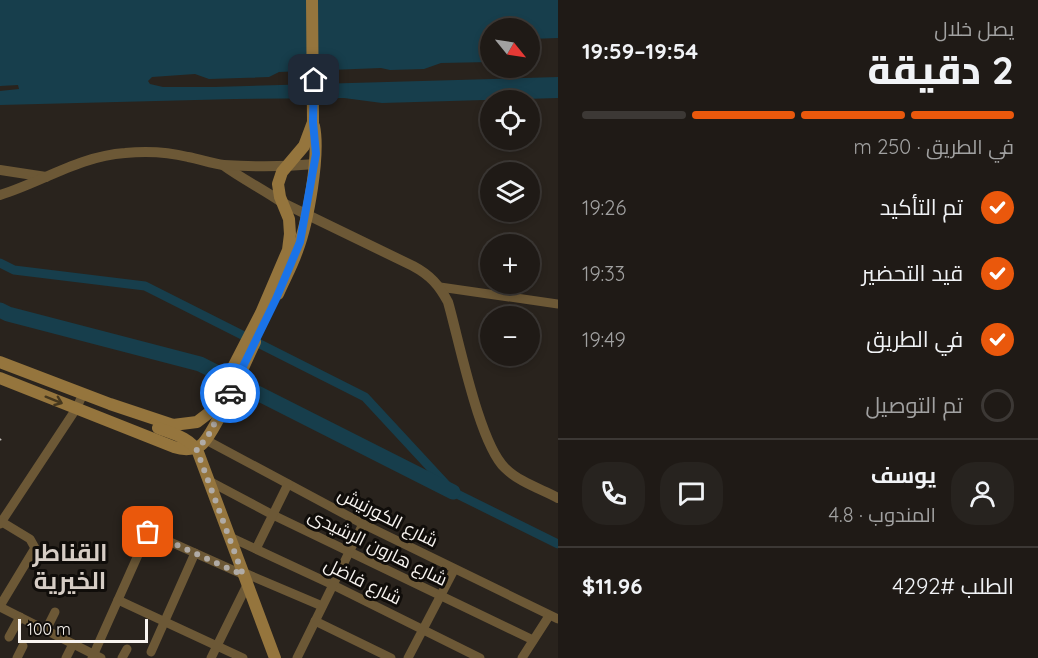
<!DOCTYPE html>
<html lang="ar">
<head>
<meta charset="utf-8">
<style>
  :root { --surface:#1f1a16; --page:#27231f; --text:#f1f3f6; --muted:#a1a1a1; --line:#3c3835; --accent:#ea580c }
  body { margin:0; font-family:Quicksand,Cairo,sans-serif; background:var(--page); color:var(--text); direction:rtl; height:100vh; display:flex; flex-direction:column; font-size:22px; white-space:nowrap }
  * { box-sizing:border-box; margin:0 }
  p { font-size:20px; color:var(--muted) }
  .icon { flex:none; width:33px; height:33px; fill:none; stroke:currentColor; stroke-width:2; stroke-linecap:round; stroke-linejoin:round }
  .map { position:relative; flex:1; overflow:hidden; direction:ltr }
  .details { display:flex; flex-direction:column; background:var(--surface); width:480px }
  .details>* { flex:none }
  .needle { width:39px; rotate:120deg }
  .buttons { position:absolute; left:480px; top:18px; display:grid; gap:12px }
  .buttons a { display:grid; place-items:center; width:60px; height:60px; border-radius:50%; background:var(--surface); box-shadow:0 3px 9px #0003,0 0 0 2px var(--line); font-size:30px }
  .scale { position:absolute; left:18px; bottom:15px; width:130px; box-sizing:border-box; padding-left:6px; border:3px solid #f8f4f0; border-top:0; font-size:16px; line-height:21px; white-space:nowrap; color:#f8f4f0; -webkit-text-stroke:4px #100d0a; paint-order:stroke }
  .pin { position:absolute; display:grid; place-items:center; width:51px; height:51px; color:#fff; margin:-26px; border-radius:12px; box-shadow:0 3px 9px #0006 }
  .courier { position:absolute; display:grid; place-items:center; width:60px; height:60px; margin:-30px; border:4px solid #1a73e8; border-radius:50%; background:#fff; color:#222; box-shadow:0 2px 8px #0007 }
  .summary em { font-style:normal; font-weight:800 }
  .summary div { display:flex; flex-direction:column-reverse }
  .summary { display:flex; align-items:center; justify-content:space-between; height:102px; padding:0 24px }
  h1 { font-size:39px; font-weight:800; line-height:45px }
  .bar { display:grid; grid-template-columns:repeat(4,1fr); gap:9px 6px; align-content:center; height:72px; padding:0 24px }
  .bar i { height:8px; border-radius:4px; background:var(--line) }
  .bar .active { background:var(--accent) }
  .bar p { grid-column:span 4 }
  .line { display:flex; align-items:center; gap:15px; padding:0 24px; border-top:2px solid var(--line) }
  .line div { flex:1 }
  .round { display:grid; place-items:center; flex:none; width:63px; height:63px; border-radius:24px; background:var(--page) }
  ol { padding:0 24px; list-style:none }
  li { display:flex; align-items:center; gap:18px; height:66px }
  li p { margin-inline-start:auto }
  li .icon { padding:6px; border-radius:50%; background:var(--accent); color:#fff; stroke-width:4 }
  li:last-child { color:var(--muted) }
  li i { width:33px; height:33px; border:3px solid var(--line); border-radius:50% }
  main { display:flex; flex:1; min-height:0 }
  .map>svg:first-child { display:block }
</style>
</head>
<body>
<main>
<section class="details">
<div class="summary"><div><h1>2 دقيقة</h1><p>يصل خلال</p></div><em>19:54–19:59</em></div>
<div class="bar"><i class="active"></i><i class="active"></i><i class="active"></i><i></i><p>في الطريق · 250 m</p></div>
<ol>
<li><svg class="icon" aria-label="check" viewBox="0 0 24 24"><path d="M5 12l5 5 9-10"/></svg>تم التأكيد<p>19:26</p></li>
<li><svg class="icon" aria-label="check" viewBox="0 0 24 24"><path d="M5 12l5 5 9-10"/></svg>قيد التحضير<p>19:33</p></li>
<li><svg class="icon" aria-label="check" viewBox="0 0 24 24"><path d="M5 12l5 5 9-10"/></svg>في الطريق<p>19:49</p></li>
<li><i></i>تم التوصيل</li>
</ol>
<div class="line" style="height:108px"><a class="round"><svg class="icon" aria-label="person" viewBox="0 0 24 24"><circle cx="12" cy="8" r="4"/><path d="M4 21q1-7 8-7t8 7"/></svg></a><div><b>يوسف</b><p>المندوب · 4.8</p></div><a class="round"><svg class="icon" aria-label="chat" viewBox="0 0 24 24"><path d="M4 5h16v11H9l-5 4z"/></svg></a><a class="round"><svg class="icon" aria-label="phone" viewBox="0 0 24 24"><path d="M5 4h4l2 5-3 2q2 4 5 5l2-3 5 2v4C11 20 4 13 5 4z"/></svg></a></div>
<div class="line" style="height:78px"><div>الطلب #4292</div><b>$11.96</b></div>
</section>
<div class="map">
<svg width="558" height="658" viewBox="0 0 558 658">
  <rect width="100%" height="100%" fill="#29231d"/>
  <polygon fill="#173e4c" points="0,0 558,0 558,38 530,39 530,28 490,28 490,62 441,63 424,69 390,70 381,68 279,72 269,77 209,79 195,74 152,77 148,81 150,84 163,87 214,87 558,77 558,98 382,103 344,98 235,99 0,105 0,91 19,89 18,85 0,86"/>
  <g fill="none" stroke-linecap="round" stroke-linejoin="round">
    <polyline stroke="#173e4c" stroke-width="9" points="0,263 14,270 145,286 365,397 453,492 558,544"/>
    <polyline stroke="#173e4c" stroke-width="15" points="0,310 8,314 200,364 453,492"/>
    <g stroke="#6c5836" stroke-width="9">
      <polyline points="440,287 558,304"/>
      <polyline points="206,440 363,524 558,619"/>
      <polyline points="209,481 273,515 533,640"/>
      <polyline points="0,524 76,409 83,394"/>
      <polyline points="137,527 244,575"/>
      <polyline points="230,537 333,585 480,658"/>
      <polyline points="256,549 288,484"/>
      <polyline points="242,572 322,606"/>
      <polyline points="118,600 243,658"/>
      <polyline points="0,606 35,548 30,539 2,522"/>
      <polyline points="0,607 101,658"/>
      <polyline points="315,621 391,658"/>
      <polyline points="46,630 55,612"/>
      <polyline points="9,637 20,617"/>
      <polyline points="151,652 195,553"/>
      <polyline points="17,658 23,646"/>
      <polyline points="66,658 73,644"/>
      <polyline points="92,658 155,517"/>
      <polyline points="122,658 127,649"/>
      <polyline points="211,658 247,585"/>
      <polyline points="297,658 363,524"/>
      <polyline points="408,658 454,570"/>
      <polyline points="522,658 549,616"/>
    </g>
    <g stroke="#6c5836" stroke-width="10">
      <path d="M 223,165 C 242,179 263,189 283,203 L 413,266 C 430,275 439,285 448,302 C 459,340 479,443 505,468 C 519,482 541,489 558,498"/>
      <polyline points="0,170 46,177"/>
      <path d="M 0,195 C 42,182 80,156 125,153 C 146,151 168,152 188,157 C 200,159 212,164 224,165 C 255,167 284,167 315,164"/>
    </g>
    <g stroke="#95753d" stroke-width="12">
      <path d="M 278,294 C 284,280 292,266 297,251 C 308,222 320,155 314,126"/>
      <polyline points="0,362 110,404 173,425 197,422 210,412 261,313 288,250 290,234 289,219 280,197 278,184 282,172 304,146 313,122 312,0"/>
      <path d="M 0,378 L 174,447 C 183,450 193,450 201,445 C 215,434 245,362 255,342"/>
      <path d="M 158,428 C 173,434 189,437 198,452 L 275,658"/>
    </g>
    <polyline stroke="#bfbbb6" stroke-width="2" stroke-dasharray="12 6" stroke-linecap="butt" points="0,440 1,439"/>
  </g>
  <defs><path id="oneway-shaft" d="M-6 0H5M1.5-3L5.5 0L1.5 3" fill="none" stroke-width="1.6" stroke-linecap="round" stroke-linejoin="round" transform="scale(1.5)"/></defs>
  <use stroke="#45371e" href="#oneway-shaft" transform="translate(54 400) rotate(22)"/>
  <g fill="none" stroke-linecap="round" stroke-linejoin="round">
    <polyline stroke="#b0aba6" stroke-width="6" stroke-dasharray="0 10.8" points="148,532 243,575 196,448 206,440 230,393"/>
    <polyline stroke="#1a73e8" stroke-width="8" points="230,393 276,299 300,242 316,154 313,122 314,80"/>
  </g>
  <g text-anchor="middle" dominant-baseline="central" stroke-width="6" stroke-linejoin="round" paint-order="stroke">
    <g font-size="18" fill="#f8f4f0" stroke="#100d0a">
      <text transform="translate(388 517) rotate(27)">شارع الكورنيش</text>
      <text transform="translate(378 547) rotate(26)">شارع هارون الرشيدى</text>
      <text transform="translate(363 581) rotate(26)">شارع فاضل</text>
    </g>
    <g font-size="24" font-weight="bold" fill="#d6cdc5" stroke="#100d0a">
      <text x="70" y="552">القناطر<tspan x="70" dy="28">الخيرية</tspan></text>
    </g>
  </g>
</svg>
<div class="buttons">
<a><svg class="needle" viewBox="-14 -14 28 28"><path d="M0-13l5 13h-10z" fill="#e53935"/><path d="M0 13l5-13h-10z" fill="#a1a1a1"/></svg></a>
<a><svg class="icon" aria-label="locate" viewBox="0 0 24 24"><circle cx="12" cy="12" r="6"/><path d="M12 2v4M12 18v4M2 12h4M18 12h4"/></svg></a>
<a><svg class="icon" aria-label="layers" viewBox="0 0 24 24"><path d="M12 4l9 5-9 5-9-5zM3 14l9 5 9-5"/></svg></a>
<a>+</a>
<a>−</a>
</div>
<div class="scale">100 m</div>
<div class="pin" style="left:148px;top:532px;background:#ea580c"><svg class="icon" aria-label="bag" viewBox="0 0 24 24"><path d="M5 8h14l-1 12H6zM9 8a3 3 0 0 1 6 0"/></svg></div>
<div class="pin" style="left:314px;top:80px;background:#1f2937"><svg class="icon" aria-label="home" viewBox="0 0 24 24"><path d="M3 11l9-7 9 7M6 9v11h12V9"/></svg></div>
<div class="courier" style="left:230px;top:393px"><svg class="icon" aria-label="car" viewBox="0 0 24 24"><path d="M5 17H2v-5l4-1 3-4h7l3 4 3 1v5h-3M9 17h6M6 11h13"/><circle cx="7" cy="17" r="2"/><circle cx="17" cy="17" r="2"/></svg></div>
</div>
</main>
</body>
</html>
